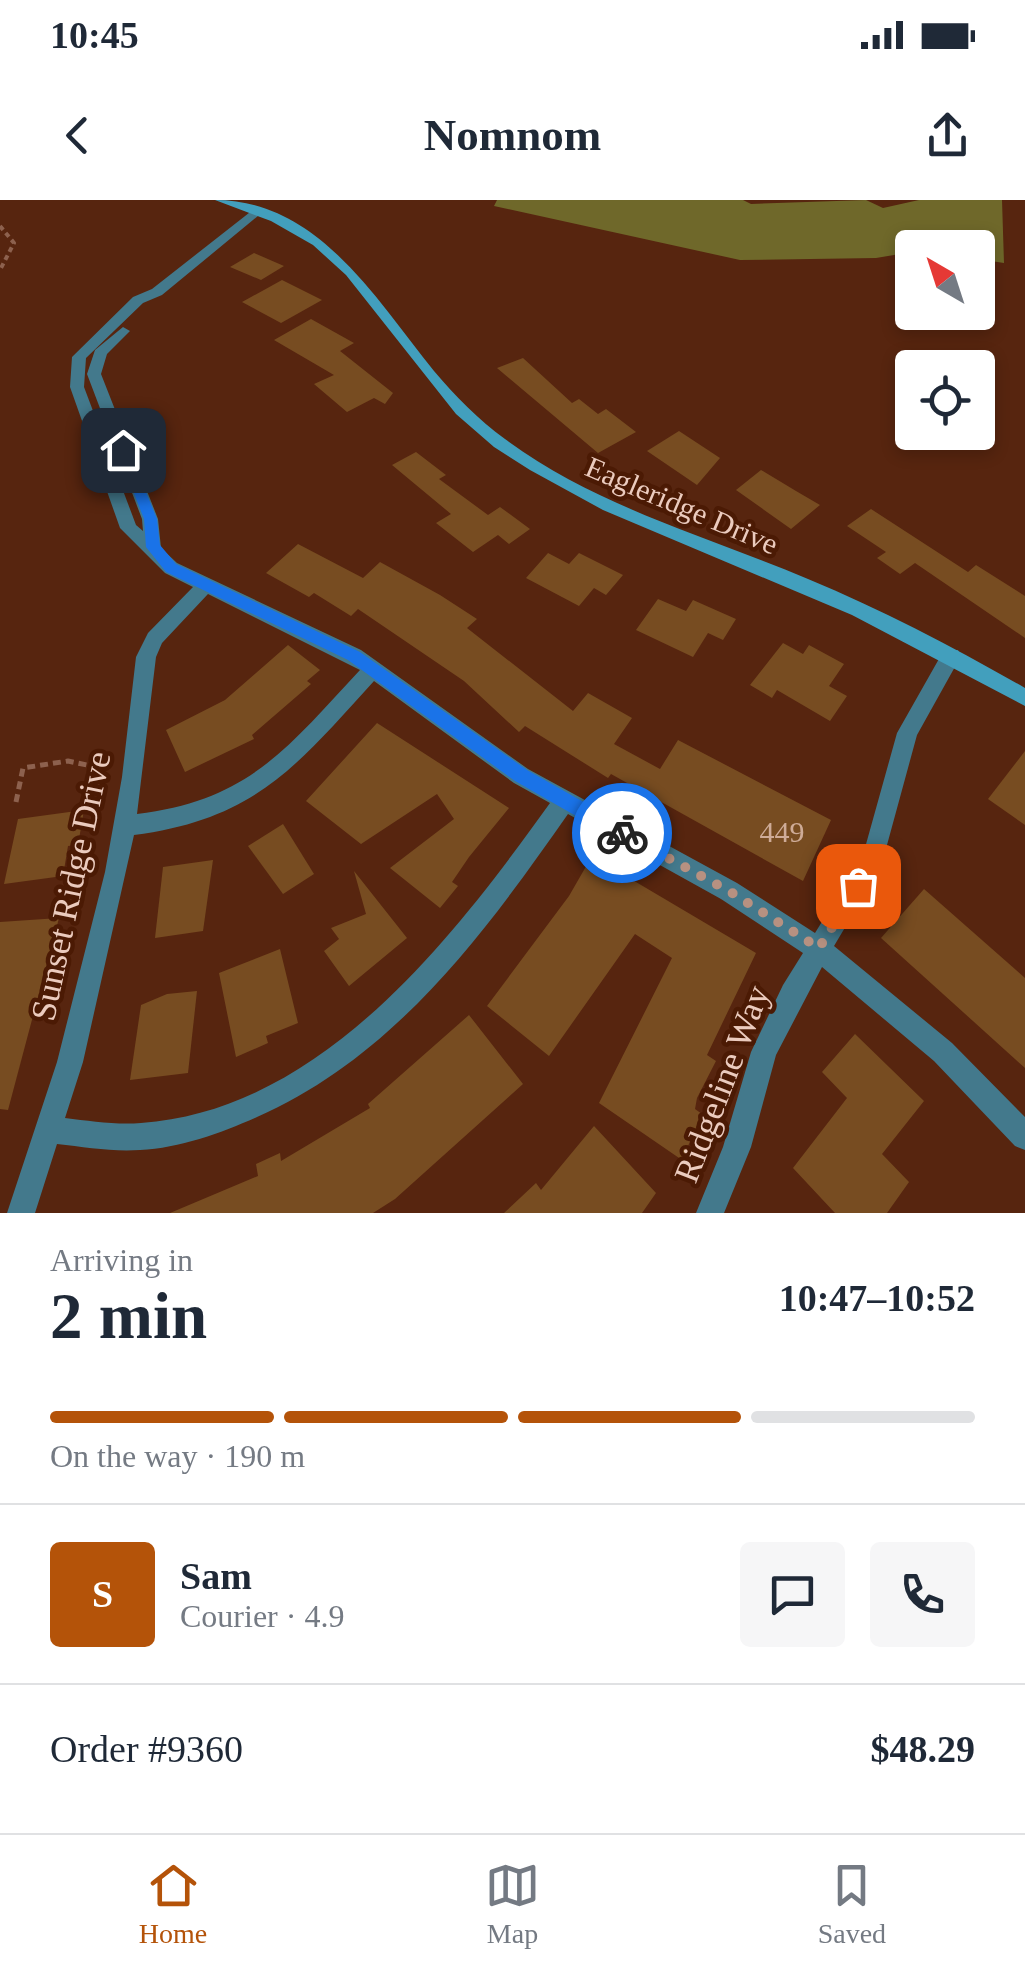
<!DOCTYPE html>
<html lang="en">
<head>
<meta charset="utf-8">
<style>
  :root { --surface:#fff; --page:#f6f6f7; --text:#1f2937; --muted:#747a83; --line:#e0e1e3; --accent:#b45309 }
  body { margin:0; font-family:"Times New Roman",serif; background:var(--page); color:var(--text); height:100vh; display:flex; flex-direction:column; font-size:38px; white-space:nowrap }
  * { box-sizing:border-box; margin:0 }
  p { font-size:32px; color:var(--muted) }
  .icon { flex:none; width:55px; height:55px; fill:none; stroke:currentColor; stroke-width:2; stroke-linecap:round; stroke-linejoin:round }
  .map { position:relative; height:1013px; overflow:hidden }
  .side { display:flex; flex-direction:column; background:var(--surface); flex:1 }
  .side>* { flex:none }
  .needle { width:65px; rotate:321deg }
  .buttons { position:absolute; left:895px; top:30px; display:grid; gap:20px }
  .buttons a { display:grid; place-items:center; width:100px; height:100px; border-radius:10px; background:var(--surface); box-shadow:0 5px 15px #0003; font-size:50px }
  .pin { position:absolute; display:grid; place-items:center; width:85px; height:85px; color:#fff; margin:-42px; border-radius:20px; box-shadow:0 5px 15px #0006 }
  .courier { position:absolute; display:grid; place-items:center; width:100px; height:100px; margin:-50px; border:8px solid #1a73e8; border-radius:50%; background:#fff; color:#222; box-shadow:0 2px 12px #0007 }
  .overview em { font-style:normal; font-weight:700 }
  .overview div { display:flex; flex-direction:column-reverse }
  .overview { display:flex; align-items:center; justify-content:space-between; height:170px; padding:0 50px }
  h1 { font-size:65px; font-weight:700; line-height:75px }
  .bar { display:grid; grid-template-columns:repeat(4,1fr); gap:15px 10px; align-content:center; height:120px; padding:0 50px }
  .bar i { height:12px; border-radius:8px; background:var(--line) }
  .bar .active { background:var(--accent) }
  .bar p { grid-column:span 4 }
  .line { display:flex; align-items:center; gap:25px; padding:0 50px; border-top:2px solid var(--line) }
  .line div { flex:1 }
  .round { display:grid; place-items:center; flex:none; width:105px; height:105px; border-radius:10px; background:var(--page) }
  .status { display:flex; justify-content:space-between; align-items:center; height:70px; padding:0 50px; background:var(--surface); direction:ltr }
  .status svg { height:28px; fill:currentColor }
  header { display:flex; justify-content:space-between; align-items:center; height:130px; padding:0 50px; background:var(--surface); font-size:45px; font-weight:700 }
  .dock { display:flex; justify-content:space-around; align-items:center; height:140px; border-top:2px solid var(--line); background:var(--surface); font-size:28px; color:var(--muted) }
  .dock a { display:grid; justify-items:center; gap:5px }
  .dock .active { color:var(--accent) }
  .map>svg:first-child { display:block }
</style>
</head>
<body>
<div class="status"><b>10:45</b><svg viewBox="0 0 49 12"><path d="M0 12V9h3v3zM5 12V6h3v6zM10 12V3h3v9zM15 12V0h3v12zM26 1h20v11H26zM47 4h2v5h-2z"/></svg></div>
<header><svg class="icon" aria-label="back" viewBox="0 0 24 24"><path d="M15 5l-7 7 7 7"/></svg>Nomnom<svg class="icon" aria-label="share" viewBox="0 0 24 24"><path d="M12 15V3M7 8l5-5 5 5M5 13v7h14v-7"/></svg></header>
<div class="map">
<svg width="1025" height="1013" viewBox="0 0 1025 1013">
  <rect width="100%" height="100%" fill="#57250f"/>
  <polygon fill="#6f682a" points="497,0 743,0 751,4 866,0 883,8 919,0 1002,0 1004,63 978,59 978,48 912,48 912,52 876,58 740,60 494,6"/>
  <g fill="#774c21">
    <polygon points="254,53 284,66 261,80 230,67"/>
    <polygon points="282,80 322,100 281,123 242,102"/>
    <polygon points="311,119 354,143 340,151 393,193 385,204 374,198 347,212 314,184 334,175 274,140"/>
    <polygon points="523,158 572,203 579,199 598,214 606,209 636,232 598,253 497,168"/>
    <polygon points="679,231 720,258 697,285 647,251"/>
    <polygon points="416,252 446,275 439,279 488,315 500,307 530,329 509,344 498,335 473,352 436,323 451,314 392,265"/>
    <polygon points="761,270 796,291 820,305 791,329 736,290"/>
    <polygon points="871,309 968,372 976,365 1025,396 1025,438 915,363 900,374 877,358 886,352 847,326"/>
    <polygon points="298,344 363,378 380,362 440,395 477,419 467,428 573,511 588,493 632,518 614,544 660,569 678,540 831,620 803,681 611,574 608,578 525,526 519,532 464,481 358,409 351,416 314,393 309,397 266,373"/>
    <polygon points="548,353 569,364 579,353 623,375 606,395 594,388 579,406 526,378"/>
    <polygon points="658,399 686,411 693,400 736,419 723,440 708,433 693,457 636,430"/>
    <polygon points="783,443 803,454 809,445 844,464 829,486 847,496 830,521 777,490 772,498 750,485"/>
    <polygon points="288,445 320,470 307,481 311,484 252,535 254,539 185,572 166,530 225,500"/>
    <polygon points="377,523 509,608 469,657 452,682 458,686 440,708 390,668 454,619 437,594 361,644 306,601"/>
    <polygon points="1025,551 1025,625 988,599"/>
    <polygon points="84,610 78,645 68,646 63,676 4,684 18,619"/>
    <polygon points="283,624 314,674 283,694 248,646"/>
    <polygon points="592,656 756,753 707,855 716,861 697,898 695,909 702,914 682,960 599,903 672,758 635,734 549,856 487,806 569,696"/>
    <polygon points="213,660 203,731 155,738 163,667"/>
    <polygon points="354,671 407,738 349,786 324,751 339,739 331,728 366,714"/>
    <polygon points="924,689 1025,778 1025,868 881,738"/>
    <polygon points="59,718 8,910 0,909 0,722"/>
    <polygon points="280,749 298,823 266,836 268,843 236,857 219,773"/>
    <polygon points="197,791 188,873 130,880 141,805 167,794"/>
    <polygon points="469,815 523,884 395,999 373,1013 170,1013 258,976 256,964 280,953 281,961 370,908 368,904"/>
    <polygon points="855,834 924,901 882,954 909,982 887,1013 835,1013 793,968 847,898 822,872"/>
    <polygon points="594,926 656,993 642,1013 504,1013 536,983 541,990"/>
  </g>
  <g fill="none" stroke-linecap="round" stroke-linejoin="round">
    <polyline stroke="#8d614e" stroke-width="4" stroke-dasharray="5 4" stroke-linecap="butt" points="0,26 14,43 0,70"/>
    <polyline stroke="#8d614e" stroke-width="5" stroke-dasharray="8 5" stroke-linecap="butt" points="16,602 23,568 68,561 87,565 98,587 107,590"/>
    <path fill="#43798c" fill-rule="evenodd" d="M 254,9 L 264,11 L 162,95 L 143,103 L 86,158 L 84,187 L 136,325 L 143,331 L 142,319 L 87,174 L 95,150 L 123,127 L 130,131 L 107,154 L 101,174 L 158,319 L 161,348 L 177,363 L 361,450 L 528,569 L 737,683 L 815,733 L 863,655 L 897,533 L 944,450 L 958,450 L 961,456 L 917,535 L 881,667 L 834,746 L 952,843 L 1025,917 L 1025,950 L 1015,946 L 934,861 L 822,767 L 776,855 L 751,947 L 724,1013 L 696,1013 L 723,947 L 751,852 L 783,785 L 803,753 L 721,699 L 568,614 C 484,734 395,856 257,917 C 221,933 180,948 140,950 C 112,952 85,947 57,944 L 35,1013 L 7,1013 L 57,862 L 105,672 L 122,577 L 136,457 L 148,433 L 193,387 L 165,373 L 120,328 L 70,187 L 72,157 L 133,97 L 152,89 ZM 208,394 L 360,470 C 287,548 250,600 137,614 L 156,457 L 162,443 ZM 374,481 L 514,583 L 550,603 C 453,738 322,910 141,923 C 116,925 90,921 65,918 L 83,862 L 134,635 C 255,619 296,567 374,481 Z"/>
    <path fill="#429fbd" fill-rule="evenodd" d="M 215,0 C 319,0 377,101 434,171 C 455,196 479,220 505,239 C 595,306 706,336 808,379 C 883,410 955,448 1025,488 L 1025,506 L 852,415 L 603,310 L 530,270 L 494,247 L 456,214 L 346,75 L 313,45 L 271,21 Z"/>
  </g>
  <polygon fill="#1a73e8" points="123,245 129,250 157,319 160,345 176,364 360,452 527,570 628,627 628,639 616,639 515,581 348,460 166,372 146,347 144,319 117,250"/>
  <g fill="none" stroke-linecap="round" stroke-linejoin="round">
    <polyline stroke="#b79181" stroke-width="10" stroke-dasharray="0 18" points="622,633 729,691 819,748 858,686"/>
  </g>
  <g text-anchor="middle" dominant-baseline="central" stroke-width="9" stroke-linejoin="round" paint-order="stroke">
    <g font-size="30" fill="#ebcbbe" stroke="#4b1a04">
      <text transform="translate(682 305) rotate(23)">Eagleridge Drive</text>
    </g>
    <g font-size="30" fill="#ceab97">
      <text x="782" y="631">449</text>
    </g>
    <g font-size="35" fill="#ebcbbe" stroke="#4b1a04">
      <text transform="translate(71 686) rotate(-78)">Sunset Ridge Drive</text>
      <text transform="translate(722 884) rotate(-69)">Ridgeline Way</text>
    </g>
  </g>
</svg>
<div class="buttons">
<a><svg class="needle" viewBox="-14 -14 28 28"><path d="M0-13l5 13h-10z" fill="#e53935"/><path d="M0 13l5-13h-10z" fill="#747a83"/></svg></a>
<a><svg class="icon" aria-label="locate" viewBox="0 0 24 24"><circle cx="12" cy="12" r="6"/><path d="M12 2v4M12 18v4M2 12h4M18 12h4"/></svg></a>
</div>
<div class="pin" style="left:858px;top:686px;background:#ea580c"><svg class="icon" aria-label="bag" viewBox="0 0 24 24"><path d="M5 8h14l-1 12H6zM9 8a3 3 0 0 1 6 0"/></svg></div>
<div class="pin" style="left:123px;top:250px;background:#1f2937"><svg class="icon" aria-label="home" viewBox="0 0 24 24"><path d="M3 11l9-7 9 7M6 9v11h12V9"/></svg></div>
<div class="courier" style="left:622px;top:633px"><svg class="icon" aria-label="bike" viewBox="0 0 24 24"><circle cx="6" cy="16" r="4"/><circle cx="18" cy="16" r="4"/><path d="M6 16l4-8h5l3 8M10 8l3 8H6M13 5h3"/></svg></div>
</div>
<section class="side">
<div class="overview"><div><h1>2 min</h1><p>Arriving in</p></div><em>10:47–10:52</em></div>
<div class="bar"><i class="active"></i><i class="active"></i><i class="active"></i><i></i><p>On the way · 190 m</p></div>
<div class="line" style="height:180px"><b class="round" style="background:var(--accent);color:#fff">S</b><div><b>Sam</b><p>Courier · 4.9</p></div><a class="round"><svg class="icon" aria-label="chat" viewBox="0 0 24 24"><path d="M4 5h16v11H9l-5 4z"/></svg></a><a class="round"><svg class="icon" aria-label="phone" viewBox="0 0 24 24"><path d="M5 4h4l2 5-3 2q2 4 5 5l2-3 5 2v4C11 20 4 13 5 4z"/></svg></a></div>
<div class="line" style="height:130px"><div>Order #9360</div><b>$48.29</b></div>
</section>
<nav class="dock">
<a class="active"><svg class="icon" aria-label="home" viewBox="0 0 24 24"><path d="M3 11l9-7 9 7M6 9v11h12V9"/></svg>Home</a>
<a><svg class="icon" aria-label="map" viewBox="0 0 24 24"><path d="M3 6l6-2 6 2 6-2v14l-6 2-6-2-6 2zM9 4v14M15 6v14"/></svg>Map</a>
<a><svg class="icon" aria-label="saved" viewBox="0 0 24 24"><path d="M7 4h10v16l-5-4-5 4z"/></svg>Saved</a>
</nav>
</body>
</html>
